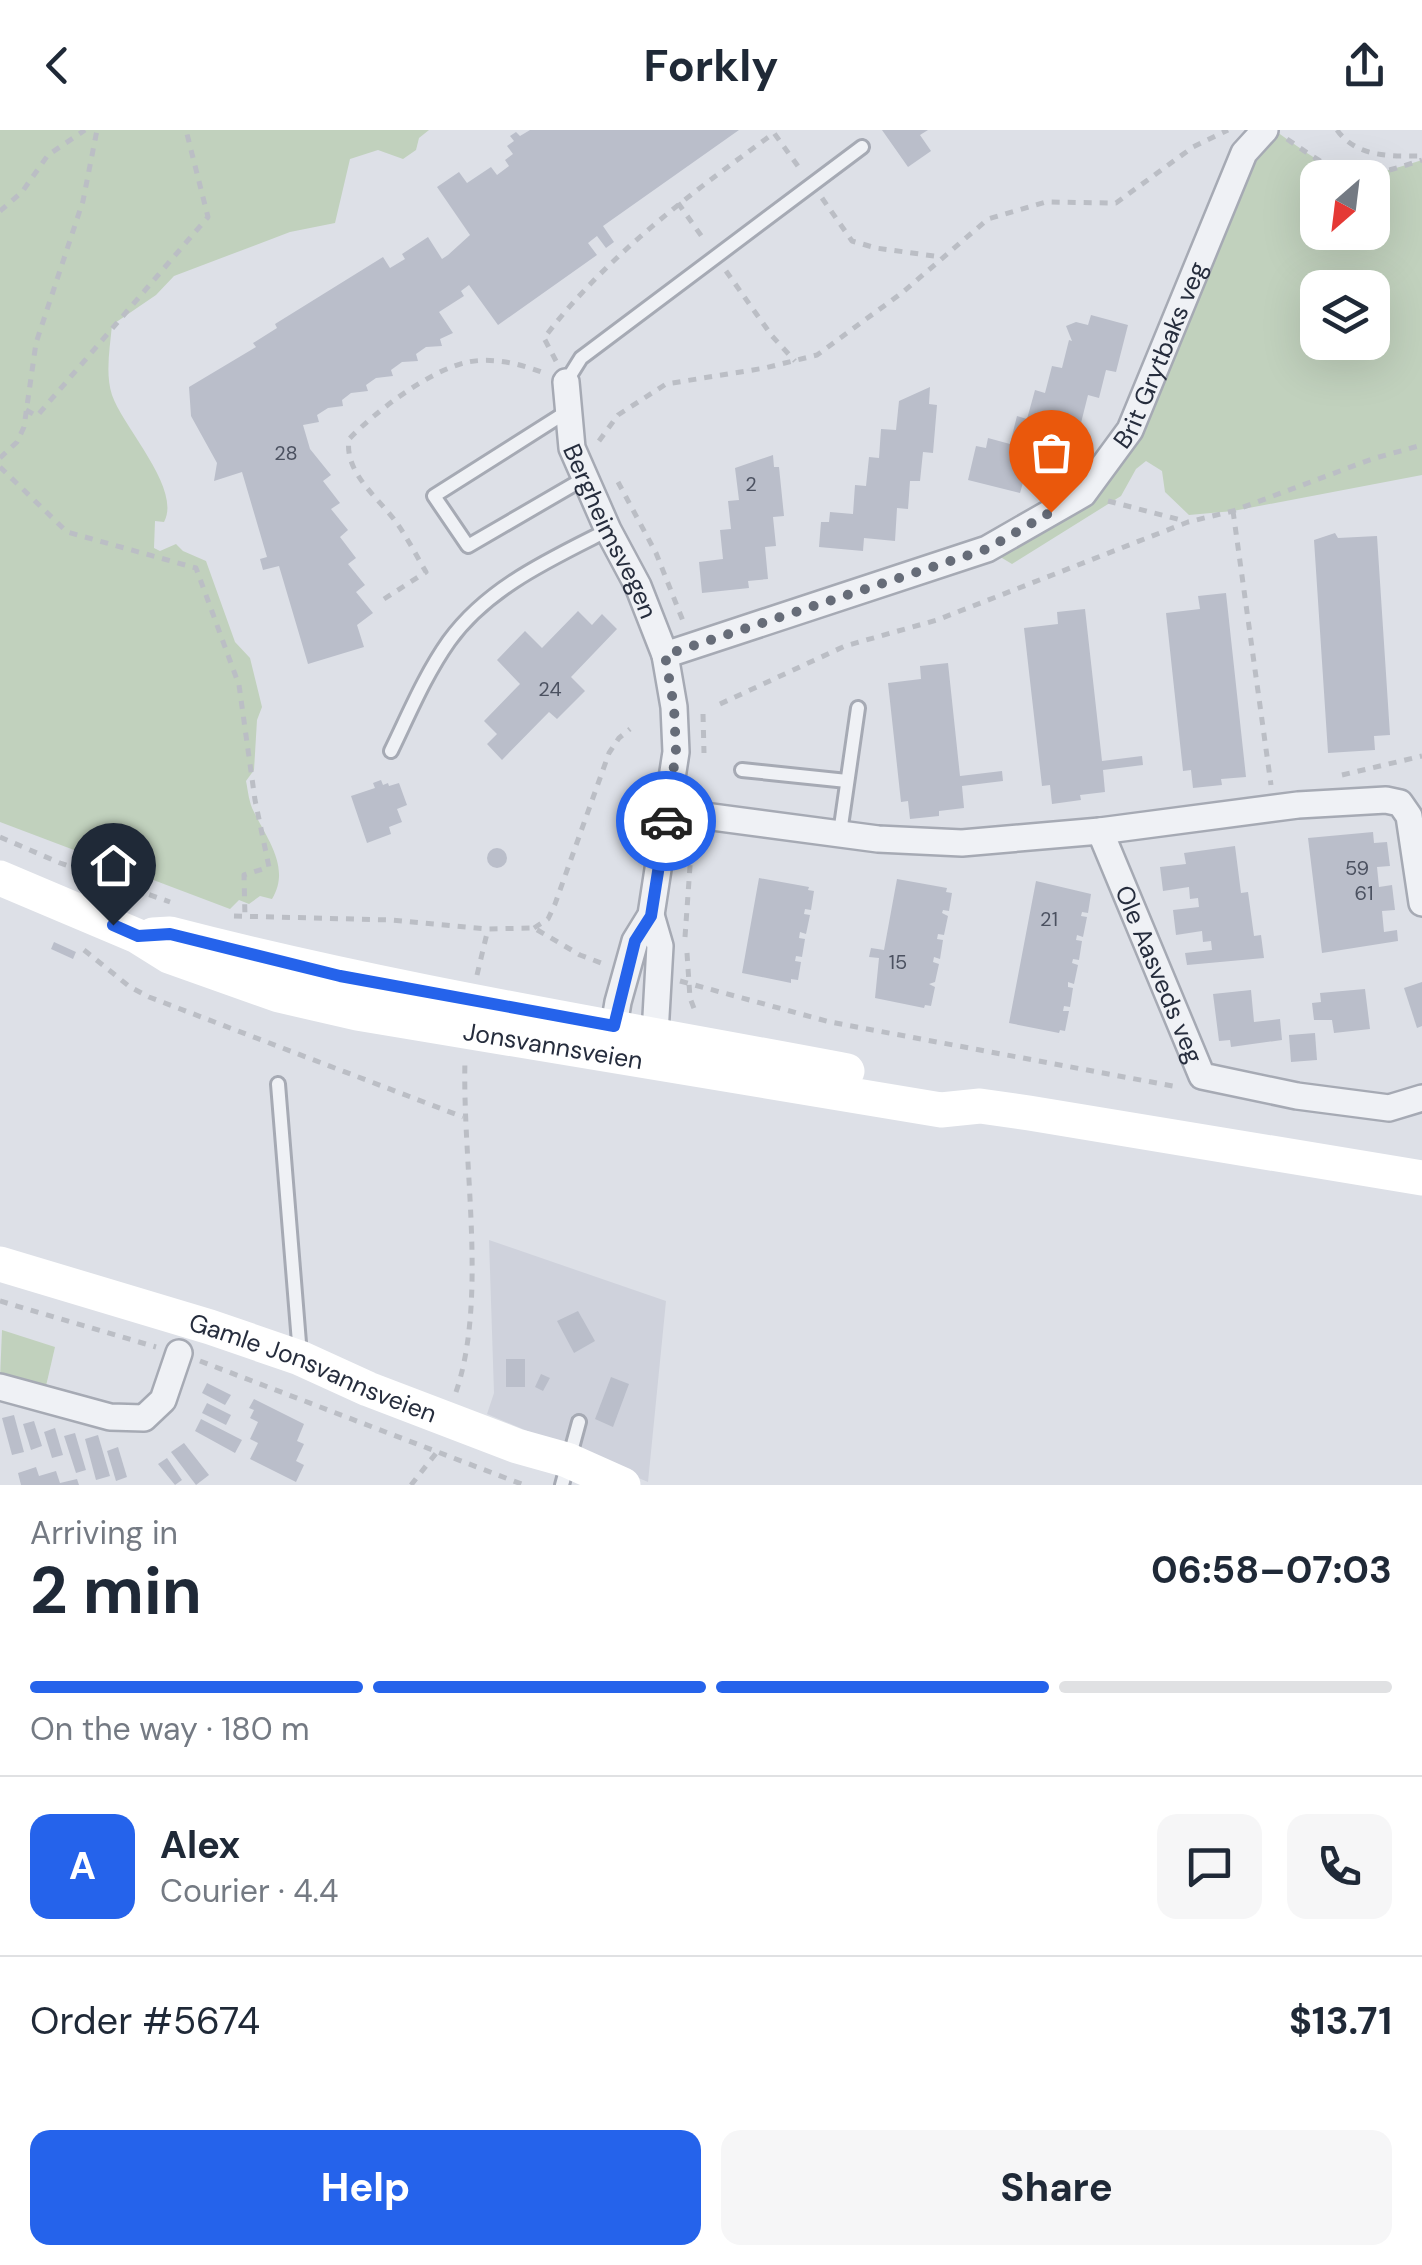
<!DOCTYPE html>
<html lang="en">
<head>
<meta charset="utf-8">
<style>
  :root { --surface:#fff; --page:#f6f6f7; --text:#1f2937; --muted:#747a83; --line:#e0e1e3; --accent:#2563eb }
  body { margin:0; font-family:"DM Sans",sans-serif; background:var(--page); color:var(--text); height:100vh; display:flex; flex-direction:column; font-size:38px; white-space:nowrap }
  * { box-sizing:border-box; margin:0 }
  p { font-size:32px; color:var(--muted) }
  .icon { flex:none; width:55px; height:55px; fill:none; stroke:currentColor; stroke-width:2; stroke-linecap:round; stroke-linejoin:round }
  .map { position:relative; height:1355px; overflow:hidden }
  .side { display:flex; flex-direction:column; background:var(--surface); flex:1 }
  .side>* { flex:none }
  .needle { width:65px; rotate:208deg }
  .controls { position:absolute; left:1300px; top:30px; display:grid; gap:20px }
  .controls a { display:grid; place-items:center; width:90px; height:90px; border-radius:20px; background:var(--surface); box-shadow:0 10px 40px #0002; font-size:50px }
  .pin { position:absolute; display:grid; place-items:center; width:85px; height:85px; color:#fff; margin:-102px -42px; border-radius:50% 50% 50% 0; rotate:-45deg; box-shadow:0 0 10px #0007 }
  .pin .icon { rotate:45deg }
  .courier { position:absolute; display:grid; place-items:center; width:100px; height:100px; margin:-50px; border:8px solid #2563eb; border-radius:50%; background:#fff; color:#222; box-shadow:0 2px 12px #0007 }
  .headline em { font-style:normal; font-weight:700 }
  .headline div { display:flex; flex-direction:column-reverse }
  .headline { display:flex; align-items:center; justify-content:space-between; height:170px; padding:0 30px }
  h1 { font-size:65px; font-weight:700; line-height:75px }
  .bar { display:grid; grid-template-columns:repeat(4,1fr); gap:15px 10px; align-content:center; height:120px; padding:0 30px }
  .bar i { height:12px; border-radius:8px; background:var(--line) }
  .bar .active { background:var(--accent) }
  .bar p { grid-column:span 4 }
  .line { display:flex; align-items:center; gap:25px; padding:0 30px; border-top:2px solid var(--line) }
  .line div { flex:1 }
  .round { display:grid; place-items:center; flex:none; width:105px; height:105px; border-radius:20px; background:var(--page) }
  .primary-button { display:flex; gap:20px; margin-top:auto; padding:20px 30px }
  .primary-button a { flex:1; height:115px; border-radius:20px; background:var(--accent); color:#fff; font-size:40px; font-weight:700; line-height:115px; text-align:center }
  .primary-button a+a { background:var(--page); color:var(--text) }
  header { display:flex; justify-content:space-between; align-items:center; height:130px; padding:0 30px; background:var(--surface); font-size:45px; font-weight:700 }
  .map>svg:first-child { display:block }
</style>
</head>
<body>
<header><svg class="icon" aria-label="back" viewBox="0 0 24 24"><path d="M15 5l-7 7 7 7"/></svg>Forkly<svg class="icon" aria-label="share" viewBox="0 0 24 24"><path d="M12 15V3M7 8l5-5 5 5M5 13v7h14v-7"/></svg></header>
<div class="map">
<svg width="1422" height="1355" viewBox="0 0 1422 1355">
  <rect width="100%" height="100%" fill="#dde0e7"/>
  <polygon fill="#cfd2dc" points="489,1110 666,1171 648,1352 487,1284 494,1263"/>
  <g fill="#c1d1bd" fill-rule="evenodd">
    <path d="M 0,0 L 429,0 L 419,8 L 416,20 L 403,29 L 378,20 L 350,29 L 335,93 L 290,102 L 174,146 L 156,165 L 112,195 C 110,217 105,244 112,265 C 124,299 182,359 164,392 L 155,391 L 154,418 L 160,421 L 176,414 L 183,421 L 206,431 L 235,512 L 250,528 L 262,577 L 257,590 L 254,640 L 246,651 C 248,661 249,673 254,682 C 267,709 291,738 272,769 L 260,766 L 249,774 L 239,770 L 230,779 L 0,692 Z"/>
    <path d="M 1274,0 C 1339,45 1344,56 1422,30 L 1422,345 L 1233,381 L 1189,385 L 1165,362 L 1162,341 L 1146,331 L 1136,339 L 1121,366 L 1012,434 L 987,419 L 1083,364 L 1130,300 L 1244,23 ZM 1318,48 L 1372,48 L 1372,102 L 1318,102 ZM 1318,158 L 1372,158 L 1372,212 L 1318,212 Z"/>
    <polygon points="2,1200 55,1217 46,1256 0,1249"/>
  </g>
  <g fill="#babeca">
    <polygon points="530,0 739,0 603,96 614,112 606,118 597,106 588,113 597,125 498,195 469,155 461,161 464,166 439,182 453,203 440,209 442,216 426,217 416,224 418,231 402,232 391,240 393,246 376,248 366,255 368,261 351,263 342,270 343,276 328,278 317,285 319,292 303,295 310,319 331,345 323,351 340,373 331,379 348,400 340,407 356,428 348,434 365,455 356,462 373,483 357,495 364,517 308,534 279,436 263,440 260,429 267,427 242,342 214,351 217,333 191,286 189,257 256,217 253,213 277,198 275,194 383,127 390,138 405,129 402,124 428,107 442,129 448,125 470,105 437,57 459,42 467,53 491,37 497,45 509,36 505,30 513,24 507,16 514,11 510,6 516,2 520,6"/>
    <polygon points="882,0 928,0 920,5 931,21 908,37"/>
    <polygon points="1091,185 1128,195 1116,242 1106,240 1099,268 1088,265 1081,293 1071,291 1064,319 1054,316 1044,354 1024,349 1020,363 968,350 976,316 986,318 988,308 1010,314 1017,286 1027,289 1035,260 1045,263 1052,236 1062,238 1069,210 1072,211 1066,196 1076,192 1088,195"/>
    <polygon points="930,257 929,274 937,275 933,323 923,322 920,351 910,351 908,379 897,378 895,411 864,408 863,421 819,417 821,392 829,392 830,382 853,384 855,355 866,356 869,327 879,328 881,299 896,300 899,271"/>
    <polygon points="773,325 774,337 779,337 784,386 773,387 776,416 765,417 768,449 748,451 749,458 702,463 699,432 723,429 720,400 731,399 728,371 739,370 735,338"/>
    <polygon points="1335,403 1338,408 1377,406 1390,605 1374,606 1375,620 1328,623 1314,410"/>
    <polygon points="1226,463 1246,647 1221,649 1222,655 1193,658 1191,640 1183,641 1166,483 1200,479 1198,466"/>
    <polygon points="1085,479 1102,631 1142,626 1143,635 1103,640 1105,662 1080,665 1081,670 1052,674 1050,655 1042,656 1024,498 1058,494 1057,482"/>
    <polygon points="578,481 592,495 602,484 617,499 571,547 585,561 557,589 549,582 502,630 487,614 497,604 484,591 520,554 497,530 525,501 542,518"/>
    <polygon points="948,533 960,646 1002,641 1003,651 962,656 964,678 939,681 939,686 910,689 908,671 901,672 888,553 921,549 920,536"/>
    <polygon points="381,650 383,655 388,653 389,656 399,653 407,675 397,679 402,692 389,697 391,704 367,713 351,666 375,658 373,653"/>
    <polygon points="1373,702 1374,713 1387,712 1390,736 1377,737 1379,757 1392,755 1395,780 1382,781 1384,802 1397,800 1398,811 1322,823 1308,708"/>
    <polygon points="1235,716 1241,763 1248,762 1254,806 1261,805 1264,828 1187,835 1185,823 1212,820 1211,811 1203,812 1202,801 1176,805 1173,780 1199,777 1198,768 1190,769 1189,757 1163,761 1160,737 1186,734 1184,723"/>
    <circle cx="497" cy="728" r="10"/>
    <polygon points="759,748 809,757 808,760 814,761 811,780 805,779 804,784 810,785 806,804 800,802 799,808 805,809 802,827 796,826 795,831 801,832 798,850 791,849 791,853 742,843"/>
    <polygon points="897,749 947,758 946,762 952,763 949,781 943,780 942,783 948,786 944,805 938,804 937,809 943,810 940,829 934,827 933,832 939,834 935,852 929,854 935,857 931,876 925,875 924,878 875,868 879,828 869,827 871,818 884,820"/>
    <polygon points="1036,751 1091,764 1088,783 1082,782 1081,786 1087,787 1083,807 1077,805 1076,810 1082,811 1079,830 1073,829 1072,833 1078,835 1074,854 1068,852 1068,857 1073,858 1070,877 1064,876 1063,881 1069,881 1065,901 1060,900 1059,903 1009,893"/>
    <polygon points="54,812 76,822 73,829 51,819"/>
    <polygon points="1422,852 1422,896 1417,898 1404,858"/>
    <polygon points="1365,859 1370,899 1334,903 1332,890 1314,890 1312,873 1321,872 1320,863"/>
    <polygon points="1251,860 1254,892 1280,889 1282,910 1231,917 1230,910 1219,911 1213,864"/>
    <polygon points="1315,903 1317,930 1291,932 1289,905"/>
    <polygon points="578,1181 595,1211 574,1223 557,1191"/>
    <rect x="506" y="1229" width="19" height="28"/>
    <polygon points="541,1244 550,1248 543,1261 535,1257"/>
    <polygon points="611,1247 629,1254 613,1297 595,1289"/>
    <polygon points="207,1253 231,1265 225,1275 202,1263"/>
    <polygon points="254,1269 304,1294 297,1311 304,1314 296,1331 304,1335 296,1352 250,1329 258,1313 250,1309 258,1292 250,1288 254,1280 249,1278"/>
    <polygon points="207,1273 231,1285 226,1295 202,1283"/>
    <polygon points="14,1285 24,1322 12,1325 2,1288"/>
    <polygon points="201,1289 242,1310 235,1323 195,1301"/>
    <polygon points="34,1291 42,1316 31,1320 23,1294"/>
    <polygon points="55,1298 63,1325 52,1328 44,1302"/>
    <polygon points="75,1303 86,1340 76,1343 64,1306"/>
    <polygon points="98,1305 110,1346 96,1350 85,1309"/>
    <polygon points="184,1313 209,1345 196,1355 171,1322"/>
    <polygon points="118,1317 127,1347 116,1351 107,1321"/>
    <polygon points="167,1328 182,1350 175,1355 158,1334"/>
    <polygon points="36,1337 39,1346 56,1341 60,1353 77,1349 79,1355 21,1355 18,1343"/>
  </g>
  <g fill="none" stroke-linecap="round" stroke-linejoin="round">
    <g stroke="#a6aab4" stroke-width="18">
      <g id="lane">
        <polyline points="566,252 581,228 862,17"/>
        <polyline points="568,281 434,366 468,416 585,348"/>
        <path d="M 391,621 C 409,584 425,545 449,511 C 488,457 551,429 608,400"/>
        <polyline points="742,640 847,651"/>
        <polyline points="840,703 858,578"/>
        <polyline points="278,954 300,1225"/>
        <polyline points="562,1355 579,1292"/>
      </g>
    </g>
    <g stroke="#a6aab4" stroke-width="30">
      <g id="street">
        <path id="s1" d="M 566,252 L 572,318 L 608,400 L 638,456 L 665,525 L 674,577 L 676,622 L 651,785 L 635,811 L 618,872 L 614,896 L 621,911"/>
        <path id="s2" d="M 665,525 L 987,419 L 1083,364 L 1130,300 L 1244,23 L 1265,0"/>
        <polyline points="667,681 878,709 962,713 1100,701 1298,675 1386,670 1400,673 1409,686 1422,773"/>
        <path id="s3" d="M 1100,701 L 1202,946 L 1297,966 L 1389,978 L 1422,968"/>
        <polyline points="644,914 655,904 660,816 651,785"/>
        <polyline points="0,1257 110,1287 144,1288 163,1270 179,1223"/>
      </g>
    </g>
    <g stroke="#bbbec5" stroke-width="5" stroke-dasharray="8 8" stroke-linecap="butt">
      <path d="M 1337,0 C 1357,28 1391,26 1422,26"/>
      <path d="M 1287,9 C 1346,50 1353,53 1422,30"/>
      <polyline points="822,68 852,111 876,118 941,127"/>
      <polyline points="678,73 705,111"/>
      <polyline points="0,81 22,62 48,25 85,0"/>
      <polyline points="726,141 772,206 795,231"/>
      <path d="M 556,231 L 544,208 C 607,125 690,64 774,3 L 800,39"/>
      <polyline points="26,280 37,286 208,87 186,0"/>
      <polyline points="599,311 618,285 666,254 765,238 817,225 903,162 988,89 1046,72 1116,73 1193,17 1228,0"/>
      <polyline points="0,328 17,312 24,297 36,213 83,71 97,0"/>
      <polyline points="0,337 67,402 196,438 239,555 255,670 269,737 244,745 245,787"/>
      <polyline points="618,352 656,423 685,496"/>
      <polyline points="1108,371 1185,391"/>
      <polyline points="1233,381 1271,655"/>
      <path d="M 384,469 L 426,442 C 416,425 407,407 396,392 C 378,367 344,343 349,309 C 376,281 430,240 468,232 C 493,227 521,234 544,243"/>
      <polyline points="720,574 845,516 937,490 1188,392 1233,381 1372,329 1422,315"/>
      <polyline points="703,584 704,623"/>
      <polyline points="1342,645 1422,626"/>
      <polyline points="0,707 60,733 170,772"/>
      <polyline points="234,786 392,790 488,799 534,798 580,825 604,834"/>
      <polyline points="534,798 548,789 555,774 609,623 619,608 630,599"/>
      <polyline points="685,807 692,708"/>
      <polyline points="84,820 130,857 149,867 463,987"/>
      <polyline points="687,823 690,868 695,881"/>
      <polyline points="477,845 488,799"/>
      <polyline points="680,851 830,892 1178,957"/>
      <polyline points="0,1171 156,1217"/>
      <polyline points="200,1231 524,1355"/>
      <path d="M 456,1262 C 488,1168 462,1032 465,930"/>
      <polyline points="411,1355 437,1322"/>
    </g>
    <use href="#lane" stroke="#eff1f5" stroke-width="12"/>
    <use href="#street" stroke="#eff1f5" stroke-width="25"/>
    <g stroke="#fff" stroke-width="35">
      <path id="s4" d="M 0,748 L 137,806 L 169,826 L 279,865 L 357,883 L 941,980 L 980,976 L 1029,983 L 1422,1048"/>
      <path d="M 153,805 L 170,804 C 393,862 621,898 847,941"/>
      <path id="s5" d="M 0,1134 L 210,1197 L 300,1228 L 368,1259 L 517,1316 L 567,1330 L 623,1355"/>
    </g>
  </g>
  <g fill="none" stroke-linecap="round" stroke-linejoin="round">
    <polyline stroke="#666c78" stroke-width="10" stroke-dasharray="0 18" points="666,691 676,622 674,577 665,525 987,419 1051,382"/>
    <polyline stroke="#2563eb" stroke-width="12" points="113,795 138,806 170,804 340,846 614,896 635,811 651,786 666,691"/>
  </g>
  <g text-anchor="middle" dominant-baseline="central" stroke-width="8" stroke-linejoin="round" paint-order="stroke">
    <g font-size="20" fill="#4b5160">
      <text x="286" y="323">28</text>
      <text x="751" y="354">2</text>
      <text x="550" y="559">24</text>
      <text x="1357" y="738">59</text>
      <text x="1364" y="763">61</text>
      <text x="1049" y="789">21</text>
      <text x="898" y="832">15</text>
    </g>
    <g font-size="25" fill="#262d3d" stroke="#eceff5">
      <text stroke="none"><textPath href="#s2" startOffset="610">Brit Grytbaks veg</textPath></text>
      <text stroke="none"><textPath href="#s1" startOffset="158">Bergheimsvegen</textPath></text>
      <text stroke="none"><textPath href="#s3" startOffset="155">Ole Aasveds veg</textPath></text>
      <text stroke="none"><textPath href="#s4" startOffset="582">Jonsvannsveien</textPath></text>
      <text stroke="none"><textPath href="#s5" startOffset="330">Gamle Jonsvannsveien</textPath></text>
    </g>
  </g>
</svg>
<div class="controls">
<a><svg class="needle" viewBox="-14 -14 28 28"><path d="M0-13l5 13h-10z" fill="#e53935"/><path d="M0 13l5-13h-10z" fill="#747a83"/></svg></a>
<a><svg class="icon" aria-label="layers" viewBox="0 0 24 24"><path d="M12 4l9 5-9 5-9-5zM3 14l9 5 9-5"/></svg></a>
</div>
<div class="pin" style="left:1051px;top:382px;background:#ea580c"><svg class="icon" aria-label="bag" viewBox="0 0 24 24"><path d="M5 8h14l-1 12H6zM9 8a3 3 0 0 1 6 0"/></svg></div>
<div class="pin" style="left:113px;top:795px;background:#1f2937"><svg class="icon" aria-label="home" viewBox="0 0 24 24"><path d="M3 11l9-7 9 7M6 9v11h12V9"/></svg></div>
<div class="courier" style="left:666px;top:691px"><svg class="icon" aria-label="car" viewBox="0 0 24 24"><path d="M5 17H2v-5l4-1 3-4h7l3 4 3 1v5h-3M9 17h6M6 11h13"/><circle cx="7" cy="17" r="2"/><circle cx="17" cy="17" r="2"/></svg></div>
</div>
<section class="side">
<div class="headline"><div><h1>2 min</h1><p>Arriving in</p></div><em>06:58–07:03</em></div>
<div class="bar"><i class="active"></i><i class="active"></i><i class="active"></i><i></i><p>On the way · 180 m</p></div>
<div class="line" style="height:180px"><b class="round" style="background:var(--accent);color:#fff">A</b><div><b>Alex</b><p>Courier · 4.4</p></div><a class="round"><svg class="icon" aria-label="chat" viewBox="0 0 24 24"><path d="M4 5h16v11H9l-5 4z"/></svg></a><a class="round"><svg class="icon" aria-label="phone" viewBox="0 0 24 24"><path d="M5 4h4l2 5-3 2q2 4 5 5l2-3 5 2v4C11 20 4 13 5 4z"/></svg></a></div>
<div class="line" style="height:130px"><div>Order #5674</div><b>$13.71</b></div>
<div class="primary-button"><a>Help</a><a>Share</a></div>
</section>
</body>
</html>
